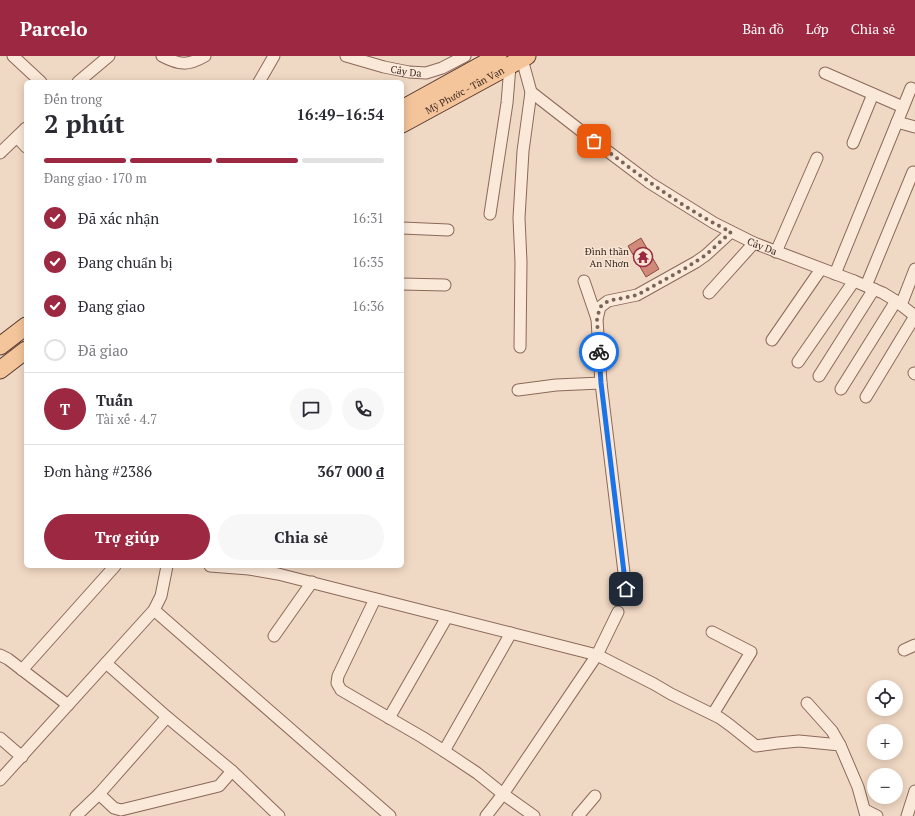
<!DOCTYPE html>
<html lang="vi">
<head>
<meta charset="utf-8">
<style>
  :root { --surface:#fff; --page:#f7f7f7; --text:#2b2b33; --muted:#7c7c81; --line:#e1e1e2; --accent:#9c2841 }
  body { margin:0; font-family:"PT Serif",serif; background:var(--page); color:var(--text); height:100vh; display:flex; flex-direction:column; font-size:15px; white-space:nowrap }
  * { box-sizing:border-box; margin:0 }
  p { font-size:13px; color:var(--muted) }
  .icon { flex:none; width:22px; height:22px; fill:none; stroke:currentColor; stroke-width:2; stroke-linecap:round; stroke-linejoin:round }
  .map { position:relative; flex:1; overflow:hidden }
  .details { position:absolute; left:24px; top:24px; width:380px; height:488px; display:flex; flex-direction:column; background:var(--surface); border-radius:6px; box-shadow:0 2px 10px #0003 }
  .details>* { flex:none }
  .fabs { position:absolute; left:867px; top:624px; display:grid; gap:8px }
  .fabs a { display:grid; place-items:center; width:36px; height:36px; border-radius:50%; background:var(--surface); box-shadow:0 2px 10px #0003; font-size:20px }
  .pin { position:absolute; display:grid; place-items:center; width:34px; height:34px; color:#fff; margin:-17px; border-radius:8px; box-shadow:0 2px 6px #0006 }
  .courier { position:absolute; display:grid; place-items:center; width:40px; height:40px; margin:-20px; border:3px solid #1a73e8; border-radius:50%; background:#fff; color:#222; box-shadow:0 1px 5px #0007 }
  .overview em { font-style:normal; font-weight:700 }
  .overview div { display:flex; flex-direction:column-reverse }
  .overview { display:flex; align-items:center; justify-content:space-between; height:68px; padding:0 20px }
  h1 { font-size:26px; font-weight:700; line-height:30px }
  .bar { display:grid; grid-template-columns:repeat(4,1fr); gap:6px 4px; align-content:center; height:48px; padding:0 20px }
  .bar i { height:5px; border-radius:3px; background:var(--line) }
  .bar .active { background:var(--accent) }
  .bar p { grid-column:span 4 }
  .line { display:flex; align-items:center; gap:10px; padding:0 20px; border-top:1px solid var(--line) }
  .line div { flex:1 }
  .round { display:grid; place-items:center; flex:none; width:42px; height:42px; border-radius:21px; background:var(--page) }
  ol { padding:0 20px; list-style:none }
  li { display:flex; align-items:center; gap:12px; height:44px }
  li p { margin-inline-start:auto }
  li .icon { padding:4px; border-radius:50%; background:var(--accent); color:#fff; stroke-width:4 }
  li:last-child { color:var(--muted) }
  li i { width:22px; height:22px; border:2px solid var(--line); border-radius:50% }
  .cta { display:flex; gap:8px; margin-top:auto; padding:8px 20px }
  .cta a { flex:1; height:46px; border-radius:24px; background:var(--accent); color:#fff; font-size:16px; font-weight:700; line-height:46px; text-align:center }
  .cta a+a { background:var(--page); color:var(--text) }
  header { display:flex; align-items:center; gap:24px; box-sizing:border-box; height:56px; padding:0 20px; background:var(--accent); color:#fff }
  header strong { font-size:19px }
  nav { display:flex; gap:22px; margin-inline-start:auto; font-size:14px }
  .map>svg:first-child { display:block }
</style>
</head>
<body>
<header>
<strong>Parcelo</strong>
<nav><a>Bản đồ</a><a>Lớp</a><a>Chia sẻ</a></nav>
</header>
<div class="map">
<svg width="915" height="760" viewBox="0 0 915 760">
  <rect width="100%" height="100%" fill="#f0d9c4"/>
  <polygon fill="#cf8a79" stroke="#8b4c3f" points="641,182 659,213 646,221 628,190"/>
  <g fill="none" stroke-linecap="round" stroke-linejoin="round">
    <g stroke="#8b695a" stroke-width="13">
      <g id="minor">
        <polyline points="13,0 41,26"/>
        <path d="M 162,0 C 179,9 188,10 205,0"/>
        <path id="s1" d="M 346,0 L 384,11 L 409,16 L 426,17 L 442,12 L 465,0"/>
        <path id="s2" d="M 522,3 L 531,36 L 594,85 L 650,127 L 714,167 L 754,187 L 854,225 L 883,237 L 896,245 L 915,260"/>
        <polyline points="825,17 903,51"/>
        <polyline points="78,26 109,0"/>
        <polyline points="259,26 274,0"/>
        <polyline points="897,66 915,71"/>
        <polyline points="17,81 26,91"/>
        <polyline points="853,87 873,38"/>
        <polyline points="0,97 26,72"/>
        <polyline points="490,158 507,47 510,10"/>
        <polyline points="402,172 448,174"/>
        <polyline points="776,196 817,102"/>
        <polyline points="835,218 911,32"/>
        <polyline points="584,225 597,263"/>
        <polyline points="402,228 445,229"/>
        <polyline points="866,230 913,116"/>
        <polyline points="709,237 754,187"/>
        <polyline points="901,249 915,213"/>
        <polyline points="772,284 821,213"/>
        <polyline points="520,291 521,206 519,162 523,95 531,36"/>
        <polyline points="798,306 854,225"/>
        <polyline points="914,317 915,318"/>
        <polyline points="819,320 874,233"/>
        <polyline points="841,333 896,245"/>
        <polyline points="518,334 556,329 601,327"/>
        <polyline points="866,341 915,260"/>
        <polyline points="210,510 249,513 278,518 597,599 654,628 671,638 720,662 731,670 756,690 778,687 799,685 840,689"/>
        <polyline points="626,533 601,327 597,263 600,251 608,245 637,239 696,206 706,199 731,176"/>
        <polyline points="375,543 338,620 337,627 341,634 422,681 444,695 477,717 503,738 534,760"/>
        <polyline points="154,554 390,760"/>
        <polyline points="712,576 751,596 713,658"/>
        <polyline points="274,580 312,526"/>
        <polyline points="904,594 915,589"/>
        <polyline points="0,599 8,603 68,649"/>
        <polyline points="106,607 167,661 232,715 279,760"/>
        <polyline points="22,614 115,510"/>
        <polyline points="807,647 832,675 840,689 858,731 866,760"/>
        <polyline points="389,662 447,561"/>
        <polyline points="0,682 22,701"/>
        <polyline points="444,695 511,577"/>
        <polyline points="0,724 154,554 161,540 167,510"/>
        <polyline points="99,738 114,752 121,754 219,730 232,715"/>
        <polyline points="865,754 877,760"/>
        <polyline points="76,760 99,738 167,661"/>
        <polyline points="486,760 503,738 597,599 618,556"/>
        <polyline points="578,760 595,740"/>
        <polyline points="907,760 915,735"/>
      </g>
    </g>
    <g stroke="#59392e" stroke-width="19">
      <g id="primary">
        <polyline points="402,53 498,0"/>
        <path id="s3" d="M 402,68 L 527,0"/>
        <polyline points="0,290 26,270"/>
        <polyline points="0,314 26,294"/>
      </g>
    </g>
    <use href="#minor" stroke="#fae8d8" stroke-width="11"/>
    <use href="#primary" stroke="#f4c59b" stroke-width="17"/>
  </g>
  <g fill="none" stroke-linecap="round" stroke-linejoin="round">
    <path stroke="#7a6558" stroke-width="4" stroke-dasharray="0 7.2" d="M 594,85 C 638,118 682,152 731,176 L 706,199 L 684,213 L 637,239 L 608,245 L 600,251 L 597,263 L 599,296"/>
    <polyline stroke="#1a73e8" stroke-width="5" points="599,296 601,327 626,533"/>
  </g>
  <defs>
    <g id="temple-ring" transform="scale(1)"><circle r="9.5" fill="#f7e5d4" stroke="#9c2841" stroke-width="1.5"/><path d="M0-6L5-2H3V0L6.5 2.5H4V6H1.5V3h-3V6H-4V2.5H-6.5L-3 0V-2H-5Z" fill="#9c2841"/></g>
  </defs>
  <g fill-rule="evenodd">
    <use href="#temple-ring" x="643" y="201"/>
  </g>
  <g text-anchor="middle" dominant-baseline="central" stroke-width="3" stroke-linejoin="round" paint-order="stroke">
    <g font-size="10" fill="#3a261e" stroke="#f7e5d4">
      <text stroke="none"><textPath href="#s1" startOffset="62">Cây Da</textPath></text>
      <text stroke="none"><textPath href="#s3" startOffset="71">Mỹ Phước - Tân Vạn</textPath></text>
      <text stroke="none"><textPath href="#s2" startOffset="313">Cây Da</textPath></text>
    </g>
    <g font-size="10" fill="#3a261e" stroke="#f7e5d4" text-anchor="end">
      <text x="629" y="195">Đình thần<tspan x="629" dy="12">An Nhơn</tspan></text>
    </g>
  </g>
</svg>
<div class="fabs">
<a><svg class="icon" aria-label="locate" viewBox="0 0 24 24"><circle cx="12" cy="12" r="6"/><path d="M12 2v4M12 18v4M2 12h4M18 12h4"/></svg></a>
<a>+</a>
<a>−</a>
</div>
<div class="pin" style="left:594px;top:85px;background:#ea580c"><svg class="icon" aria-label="bag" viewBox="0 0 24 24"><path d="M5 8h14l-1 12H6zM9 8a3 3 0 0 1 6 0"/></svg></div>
<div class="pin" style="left:626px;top:533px;background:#1f2937"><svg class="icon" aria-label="home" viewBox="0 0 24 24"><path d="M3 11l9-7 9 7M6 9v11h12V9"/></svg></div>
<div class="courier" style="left:599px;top:296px"><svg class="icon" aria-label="bike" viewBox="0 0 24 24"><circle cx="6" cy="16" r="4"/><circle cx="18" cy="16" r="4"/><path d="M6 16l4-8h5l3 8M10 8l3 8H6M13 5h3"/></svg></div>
<section class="details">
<div class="overview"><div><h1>2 phút</h1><p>Đến trong</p></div><em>16:49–16:54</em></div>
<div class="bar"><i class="active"></i><i class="active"></i><i class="active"></i><i></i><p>Đang giao · 170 m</p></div>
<ol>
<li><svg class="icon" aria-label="check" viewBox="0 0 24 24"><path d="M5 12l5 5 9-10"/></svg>Đã xác nhận<p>16:31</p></li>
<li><svg class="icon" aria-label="check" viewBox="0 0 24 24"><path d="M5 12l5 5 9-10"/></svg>Đang chuẩn bị<p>16:35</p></li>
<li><svg class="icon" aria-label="check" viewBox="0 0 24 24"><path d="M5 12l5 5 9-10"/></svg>Đang giao<p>16:36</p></li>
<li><i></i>Đã giao</li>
</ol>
<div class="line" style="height:72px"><b class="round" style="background:var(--accent);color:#fff">T</b><div><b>Tuấn</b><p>Tài xế · 4.7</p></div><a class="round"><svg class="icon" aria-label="chat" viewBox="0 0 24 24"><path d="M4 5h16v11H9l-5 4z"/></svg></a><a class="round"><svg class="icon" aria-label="phone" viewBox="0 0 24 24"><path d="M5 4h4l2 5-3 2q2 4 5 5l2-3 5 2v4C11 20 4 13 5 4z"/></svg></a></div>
<div class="line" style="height:52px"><div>Đơn hàng #2386</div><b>367 000 ₫</b></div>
<div class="cta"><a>Trợ giúp</a><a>Chia sẻ</a></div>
</section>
</div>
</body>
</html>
